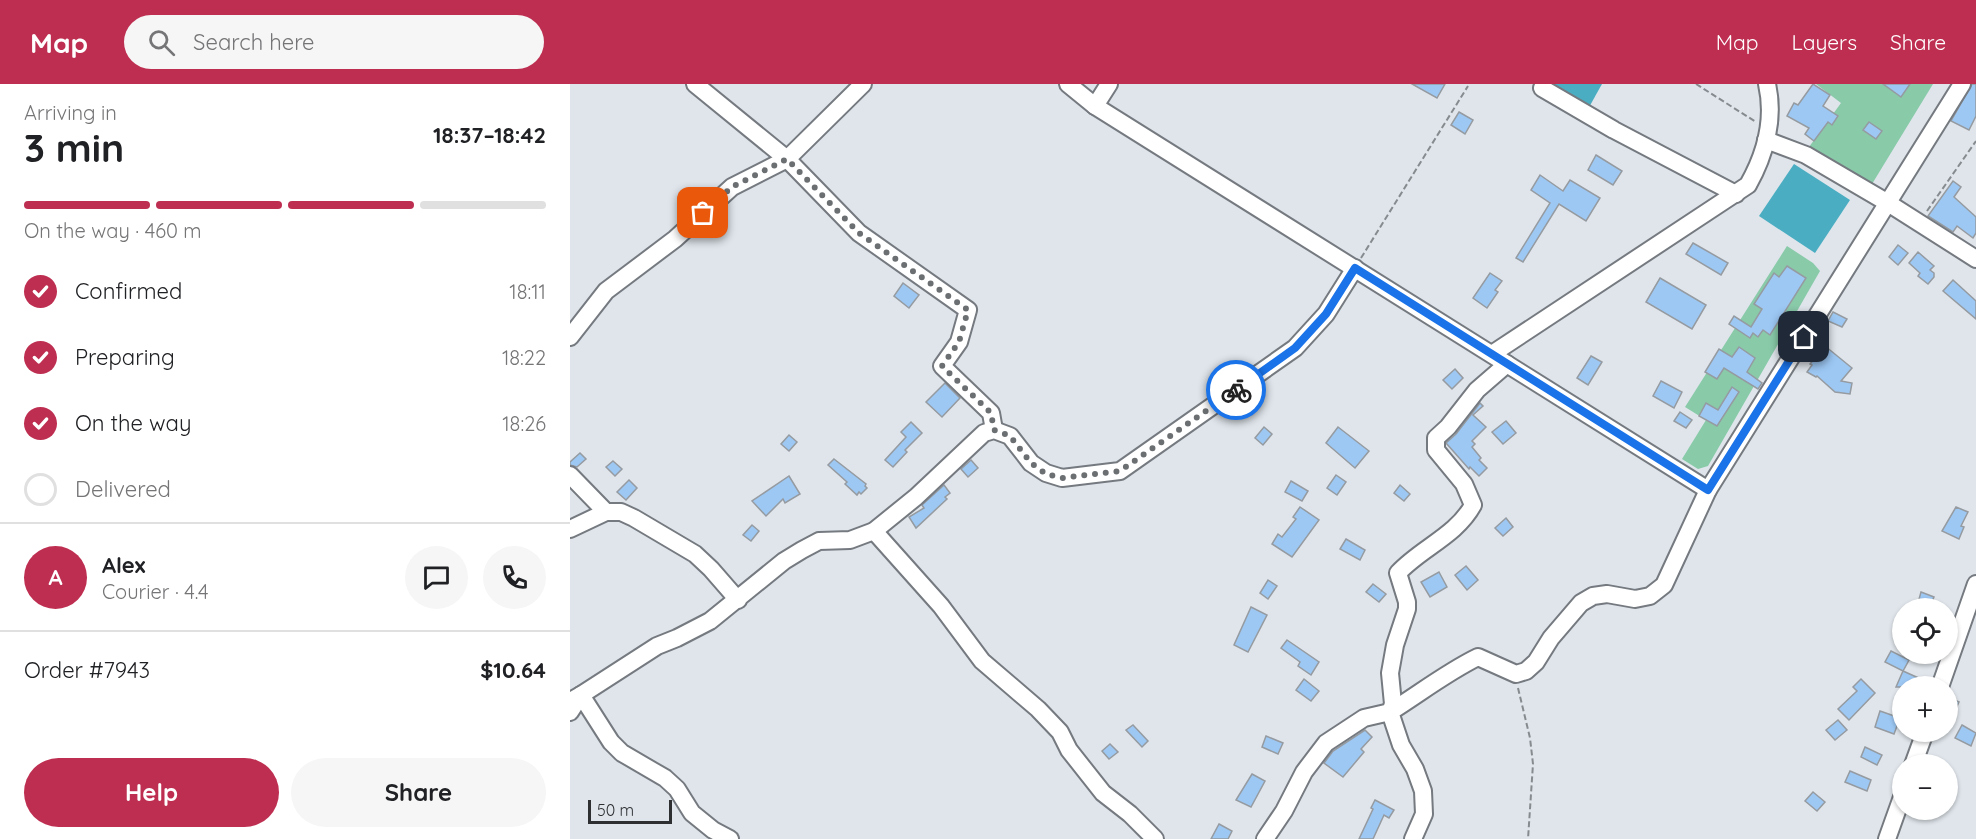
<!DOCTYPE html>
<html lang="en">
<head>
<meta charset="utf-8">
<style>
  :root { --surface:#fff; --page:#f6f6f6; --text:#202124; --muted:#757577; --line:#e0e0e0; --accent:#be2e51 }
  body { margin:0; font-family:Quicksand,sans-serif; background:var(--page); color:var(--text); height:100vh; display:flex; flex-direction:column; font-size:22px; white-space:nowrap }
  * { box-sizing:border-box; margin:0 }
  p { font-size:20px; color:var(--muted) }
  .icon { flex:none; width:33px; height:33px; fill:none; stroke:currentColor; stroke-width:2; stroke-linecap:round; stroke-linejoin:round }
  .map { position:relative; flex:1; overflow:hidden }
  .drawer { display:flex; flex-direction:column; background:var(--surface); width:570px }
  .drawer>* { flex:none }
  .controls { position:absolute; left:1322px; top:514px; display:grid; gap:12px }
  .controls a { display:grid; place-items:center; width:66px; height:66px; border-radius:50%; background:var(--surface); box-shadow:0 2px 4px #0004; font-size:30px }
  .scale { position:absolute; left:18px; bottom:15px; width:84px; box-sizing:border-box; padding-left:6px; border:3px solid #2d2f31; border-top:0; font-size:16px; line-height:21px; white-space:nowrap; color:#2d2f31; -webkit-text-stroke:4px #dfe5eb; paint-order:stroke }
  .pin { position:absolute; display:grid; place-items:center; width:51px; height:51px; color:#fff; margin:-26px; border-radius:12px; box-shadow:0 3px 9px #0006 }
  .courier { position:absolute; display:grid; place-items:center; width:60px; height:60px; margin:-30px; border:4px solid #1a73e8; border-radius:50%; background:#fff; color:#222; box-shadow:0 2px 8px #0007 }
  .head em { font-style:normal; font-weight:700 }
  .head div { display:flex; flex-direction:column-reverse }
  .head { display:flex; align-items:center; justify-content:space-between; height:102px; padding:0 24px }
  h1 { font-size:39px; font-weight:700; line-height:45px }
  .bar { display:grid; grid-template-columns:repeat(4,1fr); gap:9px 6px; align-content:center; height:72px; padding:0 24px }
  .bar i { height:8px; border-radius:4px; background:var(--line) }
  .bar .active { background:var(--accent) }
  .bar p { grid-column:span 4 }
  .line { display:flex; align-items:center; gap:15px; padding:0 24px; border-top:2px solid var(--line) }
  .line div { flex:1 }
  .round { display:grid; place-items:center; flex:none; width:63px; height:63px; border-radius:32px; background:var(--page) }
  ol { padding:0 24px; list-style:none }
  li { display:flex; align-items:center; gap:18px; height:66px }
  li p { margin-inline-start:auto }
  li .icon { padding:6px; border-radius:50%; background:var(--accent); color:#fff; stroke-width:4 }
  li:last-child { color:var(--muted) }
  li i { width:33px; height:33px; border:3px solid var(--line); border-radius:50% }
  .primary-button { display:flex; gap:12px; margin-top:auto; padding:12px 24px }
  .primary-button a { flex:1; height:69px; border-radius:36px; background:var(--accent); color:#fff; font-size:24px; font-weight:700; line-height:69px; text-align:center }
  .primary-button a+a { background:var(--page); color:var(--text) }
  header { display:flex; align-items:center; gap:36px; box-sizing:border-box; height:84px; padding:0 30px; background:var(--accent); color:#fff }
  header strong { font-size:28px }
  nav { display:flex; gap:33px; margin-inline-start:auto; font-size:21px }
  .search { width:420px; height:54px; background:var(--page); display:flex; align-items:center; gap:15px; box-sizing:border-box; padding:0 21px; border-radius:33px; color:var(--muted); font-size:22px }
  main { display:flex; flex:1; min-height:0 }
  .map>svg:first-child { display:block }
</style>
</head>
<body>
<header>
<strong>Map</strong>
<div class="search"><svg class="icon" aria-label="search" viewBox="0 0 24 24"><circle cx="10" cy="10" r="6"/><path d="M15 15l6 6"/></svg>Search here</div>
<nav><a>Map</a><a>Layers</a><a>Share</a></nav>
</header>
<main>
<section class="drawer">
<div class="head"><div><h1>3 min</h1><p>Arriving in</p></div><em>18:37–18:42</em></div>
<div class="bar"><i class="active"></i><i class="active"></i><i class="active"></i><i></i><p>On the way · 460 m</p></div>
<ol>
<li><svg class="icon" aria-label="check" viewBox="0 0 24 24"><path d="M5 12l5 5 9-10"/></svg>Confirmed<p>18:11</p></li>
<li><svg class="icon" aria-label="check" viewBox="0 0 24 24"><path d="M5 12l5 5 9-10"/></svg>Preparing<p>18:22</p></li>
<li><svg class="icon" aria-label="check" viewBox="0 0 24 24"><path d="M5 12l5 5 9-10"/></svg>On the way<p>18:26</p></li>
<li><i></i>Delivered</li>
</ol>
<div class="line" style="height:108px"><b class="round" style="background:var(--accent);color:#fff">A</b><div><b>Alex</b><p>Courier · 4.4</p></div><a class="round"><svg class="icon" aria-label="chat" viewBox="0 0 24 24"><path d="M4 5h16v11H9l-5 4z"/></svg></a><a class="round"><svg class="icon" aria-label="phone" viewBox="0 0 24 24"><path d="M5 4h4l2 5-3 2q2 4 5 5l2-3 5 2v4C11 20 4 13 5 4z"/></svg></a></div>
<div class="line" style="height:78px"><div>Order #7943</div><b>$10.64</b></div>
<div class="primary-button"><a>Help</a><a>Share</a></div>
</section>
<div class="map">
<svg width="1406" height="755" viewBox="0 0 1406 755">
  <rect width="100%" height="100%" fill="#dfe5eb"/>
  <g fill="#89caa9">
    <polygon points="1246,0 1363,0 1302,100 1239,63 1271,19"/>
    <polygon points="1217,162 1243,179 1250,187 1138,382 1128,385 1112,375 1136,336 1115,323"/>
  </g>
  <g fill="#4aadc2">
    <polygon points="982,0 1032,0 1018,25 980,3"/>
    <polygon points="1224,80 1280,116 1245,169 1189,132"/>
  </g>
  <g fill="#9dc8f4" stroke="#959ba0" stroke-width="1.5">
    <polygon points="842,0 875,0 867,14"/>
    <polygon points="1243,0 1260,11 1253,22 1268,32 1262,41 1258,38 1244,57 1235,50 1239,44 1217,32 1224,19 1228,21"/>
    <polygon points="1313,0 1340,0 1331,13"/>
    <polygon points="1402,0 1406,0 1406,32 1399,46 1381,37"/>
    <polygon points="889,28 903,36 895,50 881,41"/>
    <polygon points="1299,38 1312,47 1306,55 1293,46"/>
    <polygon points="1026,71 1052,87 1043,101 1018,86"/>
    <polygon points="970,91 993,107 1000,96 1030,114 1016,137 989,120 953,178 946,174 980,119 961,106"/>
    <polygon points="1383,97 1391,103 1384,113 1406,133 1406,149 1403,154 1387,142 1383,148 1358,132"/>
    <polygon points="1123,159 1158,179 1151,191 1116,170"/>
    <polygon points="1328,161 1338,169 1328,181 1319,173"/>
    <polygon points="1348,168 1364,182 1360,186 1364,189 1364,193 1358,200 1348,192 1350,189 1339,179"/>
    <polygon points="1217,182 1236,194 1200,251 1193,246 1188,253 1183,249 1180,254 1159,240 1164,232 1181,243 1192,225 1184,220 1204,189 1209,193"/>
    <polygon points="920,189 932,197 925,206 928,208 917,224 903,214"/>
    <polygon points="1090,194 1136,221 1122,245 1076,218"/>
    <polygon points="1383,196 1406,217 1406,235 1373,207"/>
    <polygon points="333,199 349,211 339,224 324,212"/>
    <polygon points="1263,228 1277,235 1272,243 1258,237"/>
    <polygon points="1255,262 1282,284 1271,297 1282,299 1280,310 1265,308 1247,292 1246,293 1237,288 1242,281 1240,280"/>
    <polygon points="1169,263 1185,274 1177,288 1192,299 1188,305 1154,284 1147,295 1135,288 1149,265 1162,273"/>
    <polygon points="1021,272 1032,278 1018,301 1007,294"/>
    <polygon points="885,285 893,294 882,305 873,296"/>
    <polygon points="1091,297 1112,308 1104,324 1083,312"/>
    <polygon points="375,299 390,314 372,333 356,318"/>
    <polygon points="1162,303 1169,308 1147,342 1129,332 1136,319 1148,326"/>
    <polygon points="910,319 913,322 903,331 916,343 902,357 905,360 902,363 911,374 909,376 917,384 909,392 900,383 899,385 876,359 886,350"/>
    <polygon points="1110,328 1122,336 1116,344 1104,337"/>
    <polygon points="936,337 946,349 933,360 922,348"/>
    <polygon points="341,338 352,349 335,366 337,368 323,383 315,376 336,353 331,348"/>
    <polygon points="694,343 702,350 693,361 685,354"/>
    <polygon points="768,343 799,367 785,384 756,359"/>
    <polygon points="219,351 227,358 219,367 211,360"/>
    <polygon points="10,369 16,375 7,383 0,381 0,378"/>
    <polygon points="264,375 296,400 295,402 297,404 291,410 289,408 287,411 275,400 277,398 258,381"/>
    <polygon points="401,376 408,384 398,393 391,385"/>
    <polygon points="43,377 52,385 45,392 36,383"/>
    <polygon points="766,391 776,398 767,411 757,404"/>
    <polygon points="219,392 230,410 215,419 213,415 196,432 182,417"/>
    <polygon points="59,396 67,404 56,416 47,408"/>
    <polygon points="721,397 738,407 732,417 715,408"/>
    <polygon points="374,401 380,409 375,413 377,415 346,444 339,433 354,424 352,421"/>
    <polygon points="830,401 840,410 834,417 824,409"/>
    <polygon points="730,423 749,436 722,473 702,460 708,450 712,453 726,435 723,433"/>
    <polygon points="1386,423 1398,428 1391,442 1394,443 1389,455 1372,447"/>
    <polygon points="936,434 943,443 933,452 925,444"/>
    <polygon points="182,441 189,447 181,457 173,451"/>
    <polygon points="776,455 795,466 790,476 770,465"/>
    <polygon points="896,482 908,496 897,506 885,491"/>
    <polygon points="869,488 877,503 860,513 851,498"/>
    <polygon points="698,496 707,502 698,515 690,509"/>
    <polygon points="803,500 816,510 809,518 796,508"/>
    <polygon points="1351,508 1364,513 1360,523 1348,519"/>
    <polygon points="681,523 697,531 678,568 664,561"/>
    <polygon points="717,556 749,578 741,591 728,582 730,578 711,564"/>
    <polygon points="1321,567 1339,576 1333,587 1315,578"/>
    <polygon points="1333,587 1353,596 1350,603 1326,603"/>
    <polygon points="734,595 749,607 741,617 726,606"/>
    <polygon points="1291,595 1305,609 1279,636 1268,625 1287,607 1283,603"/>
    <polygon points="1377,613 1389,618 1384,629 1377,627"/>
    <polygon points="1310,627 1330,634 1324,650 1305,643"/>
    <polygon points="1268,636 1277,646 1265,656 1256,646"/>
    <polygon points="563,641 578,657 572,663 556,646"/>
    <polygon points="1392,641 1406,649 1401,662 1385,654"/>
    <polygon points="795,646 802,653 791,665 794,668 773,693 754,679 763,667"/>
    <polygon points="696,652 713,659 708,670 692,663"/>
    <polygon points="540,660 548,668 539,675 532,667"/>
    <polygon points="1295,663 1312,671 1307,681 1291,673"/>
    <polygon points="1280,687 1301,696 1297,707 1275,698"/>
    <polygon points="682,690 695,697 681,723 666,716"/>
    <polygon points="1243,708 1255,718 1247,727 1235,717"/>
    <polygon points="805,716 824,726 819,734 814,731 803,755 789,755 803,725 801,724"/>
    <polygon points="649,740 662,747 658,755 641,755"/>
  </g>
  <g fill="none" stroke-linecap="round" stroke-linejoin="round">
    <g stroke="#757a80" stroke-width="20">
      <g id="minor">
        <polyline points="125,0 217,75 289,149 398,226 389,258 372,282 421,329 424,346"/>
        <polyline points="498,0 525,22 1138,406 1392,0"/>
        <polyline points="972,4 1044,46 1166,110"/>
        <polyline points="525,22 539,0"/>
        <polyline points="1196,56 1236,71 1318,119 1406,175"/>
        <polyline points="0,253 36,207 105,155 162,103 217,75 293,0"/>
        <path d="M 922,270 L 1178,101 C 1195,71 1205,35 1197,0"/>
        <polyline points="0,391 36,428 51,428 64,434 125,470 141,485 168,516"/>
        <polyline points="0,445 36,428"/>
        <polyline points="304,447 371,522 412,577 468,625 490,648 499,666 533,709 560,730 585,755"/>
        <polyline points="1370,603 1406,500"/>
        <polyline points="4,615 11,611 41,658 52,669 95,694 107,705 122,729 143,746 160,755"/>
        <polyline points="0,628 11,611 87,562 107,554 140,537 214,477 232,466 249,457 280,456 304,447 346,413 414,349 424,346 440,352 461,379 476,389 492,394 550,387 725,264 756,230 785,184"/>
        <polyline points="1343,681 1355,648"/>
        <path d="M 695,755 L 714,727 L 734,688 L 756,659 L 794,634 L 820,628 L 823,620 L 820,589 L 825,561 L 837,525 L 837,518 L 828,489 C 851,464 886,452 903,421 L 894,400 L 866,366 L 866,354 L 878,343 L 907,306 L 937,280"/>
        <path d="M 843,755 L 854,730 L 853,707 L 845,685 L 831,661 L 820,628 C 849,610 877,588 908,573 L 946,590 L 956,587 L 966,578 L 981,554 L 1011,519 L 1023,512 L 1037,510 L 1065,515 L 1080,512 L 1094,501 L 1138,406"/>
        <polyline points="1317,755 1332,713"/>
      </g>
    </g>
    <g stroke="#868b8f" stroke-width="2" stroke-dasharray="6 3" stroke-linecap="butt">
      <polyline points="1126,0 1186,38"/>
      <polyline points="1357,127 1406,57"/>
      <polyline points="791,174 898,2"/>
      <polyline points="948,604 960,654 963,680 958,755"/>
    </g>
    <use href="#minor" stroke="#fff" stroke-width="16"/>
  </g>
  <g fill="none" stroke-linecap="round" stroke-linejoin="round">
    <polyline stroke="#6b6f72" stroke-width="6" stroke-dasharray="0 10.8" points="133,129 162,103 217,75 289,149 398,226 389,258 372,282 421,329 424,346 440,352 461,379 476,390 492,394 550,387 666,306"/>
    <polyline stroke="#1a73e8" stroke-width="8" points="666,306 725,264 756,230 785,184 1138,406 1234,253"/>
  </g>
</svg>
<div class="controls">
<a><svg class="icon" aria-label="locate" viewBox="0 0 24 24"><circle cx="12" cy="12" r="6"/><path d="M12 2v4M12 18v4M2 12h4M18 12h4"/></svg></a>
<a>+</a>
<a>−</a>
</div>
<div class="scale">50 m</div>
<div class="pin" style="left:133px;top:129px;background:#ea580c"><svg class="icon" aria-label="bag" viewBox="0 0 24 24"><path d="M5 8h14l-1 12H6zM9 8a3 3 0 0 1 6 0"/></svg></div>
<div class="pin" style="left:1234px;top:253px;background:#1f2937"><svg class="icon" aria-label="home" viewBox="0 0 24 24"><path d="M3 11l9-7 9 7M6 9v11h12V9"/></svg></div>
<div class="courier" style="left:666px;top:306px"><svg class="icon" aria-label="bike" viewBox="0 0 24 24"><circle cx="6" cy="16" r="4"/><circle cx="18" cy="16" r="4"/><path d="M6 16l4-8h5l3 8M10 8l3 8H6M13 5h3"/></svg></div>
</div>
</main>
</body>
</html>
